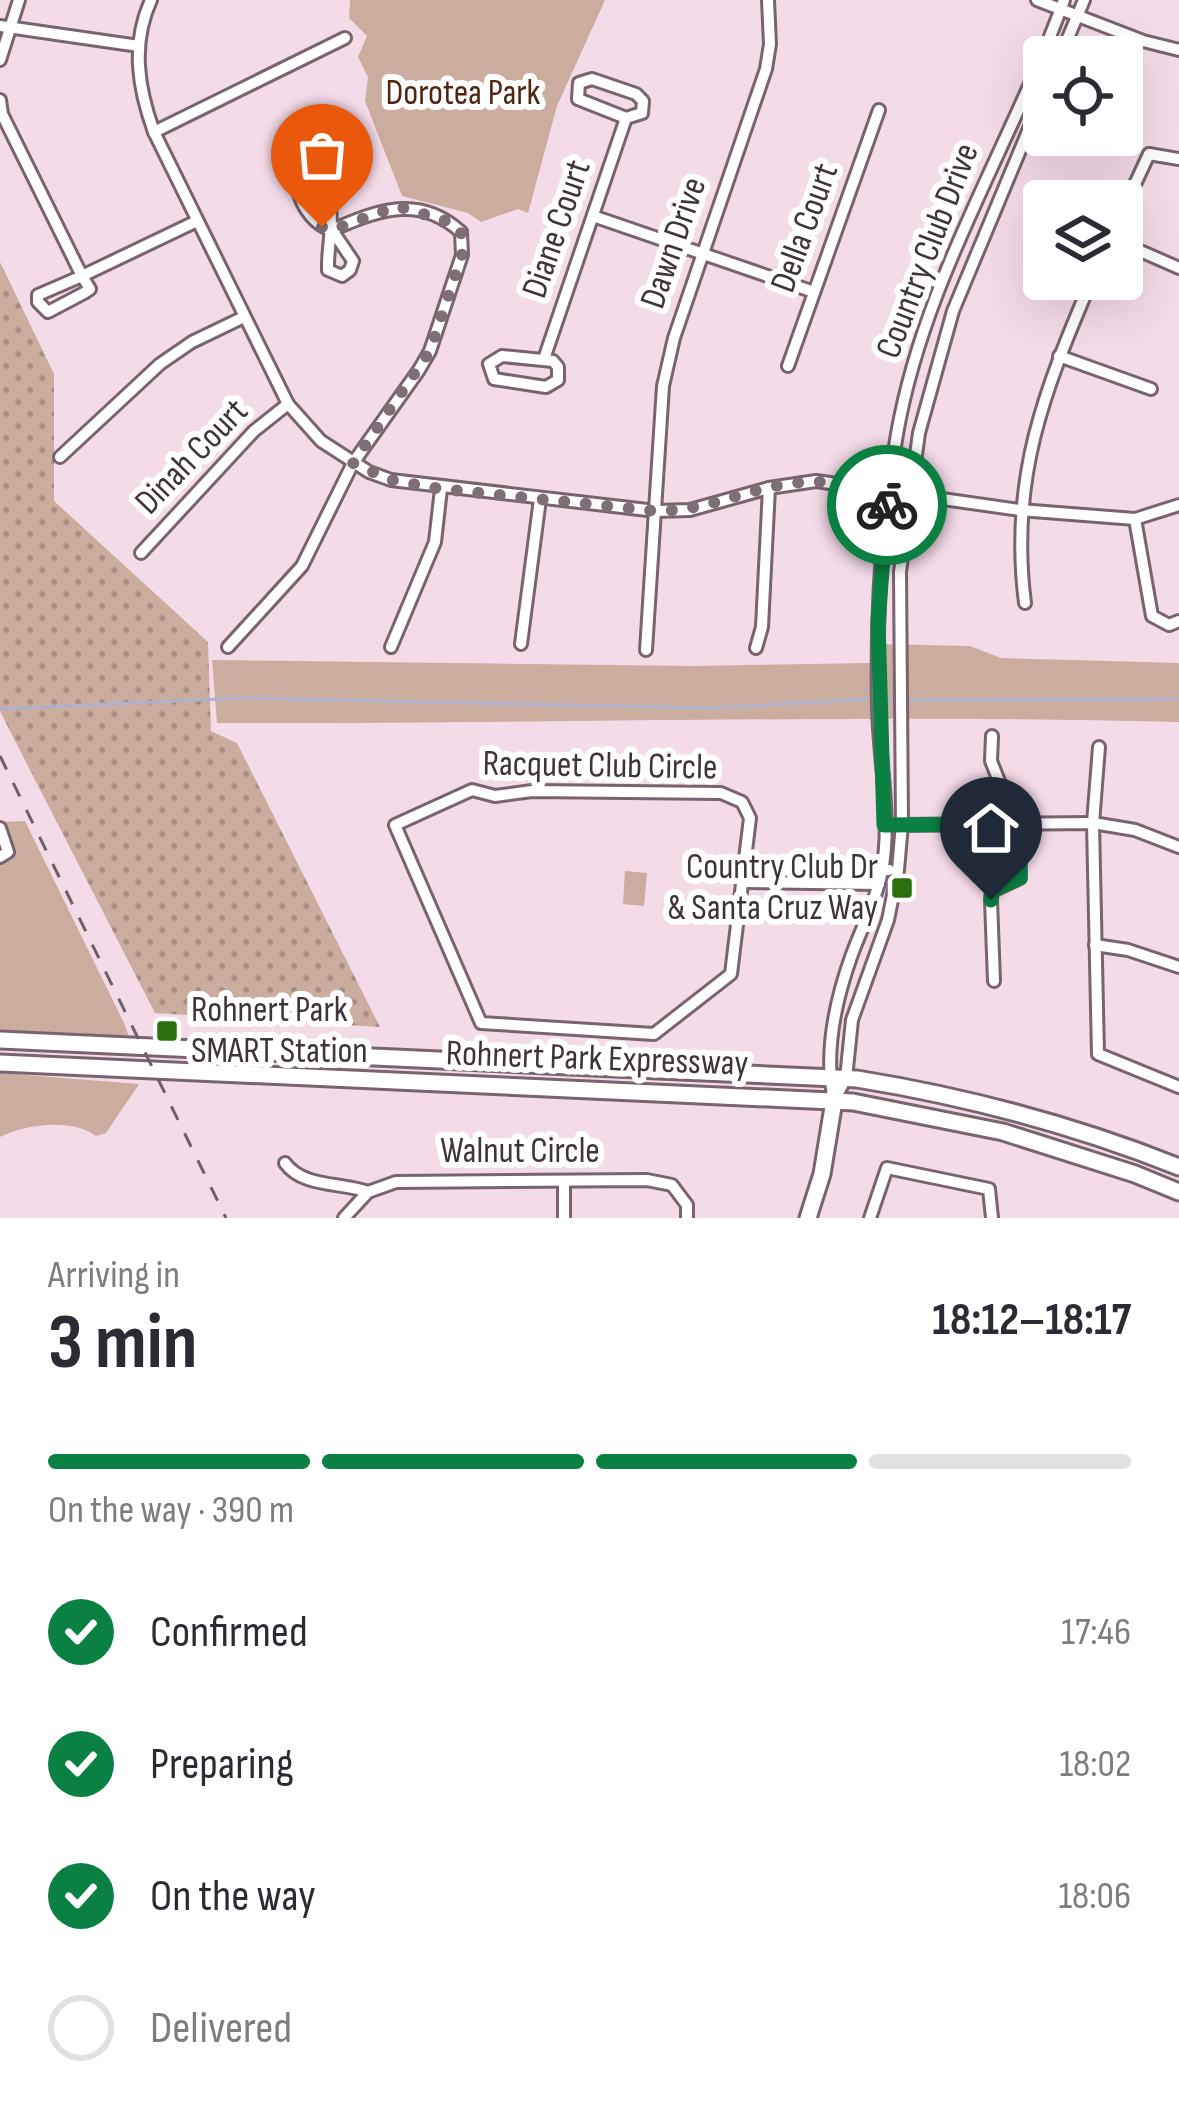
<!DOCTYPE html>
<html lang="en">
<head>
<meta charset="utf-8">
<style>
  :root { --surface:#fff; --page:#f7f7f7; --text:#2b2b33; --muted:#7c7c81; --line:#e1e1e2; --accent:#0b8043 }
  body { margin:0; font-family:"Sofia Sans Condensed",sans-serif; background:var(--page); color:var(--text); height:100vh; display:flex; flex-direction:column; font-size:45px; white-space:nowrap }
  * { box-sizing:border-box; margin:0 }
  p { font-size:39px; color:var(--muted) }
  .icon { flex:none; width:66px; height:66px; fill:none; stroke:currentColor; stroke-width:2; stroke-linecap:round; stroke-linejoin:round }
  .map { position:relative; height:1218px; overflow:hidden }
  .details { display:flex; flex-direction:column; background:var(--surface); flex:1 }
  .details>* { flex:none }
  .buttons { position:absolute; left:1023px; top:36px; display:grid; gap:24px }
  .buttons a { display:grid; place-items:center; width:120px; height:120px; border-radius:12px; background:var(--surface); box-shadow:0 12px 48px #0002; font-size:60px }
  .pin { position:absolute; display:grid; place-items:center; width:102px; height:102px; color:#fff; margin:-123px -51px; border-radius:50% 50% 50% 0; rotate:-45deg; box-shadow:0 0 12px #0007 }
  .pin .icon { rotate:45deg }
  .courier { position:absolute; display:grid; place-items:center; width:120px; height:120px; margin:-60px; border:9px solid #0b8043; border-radius:50%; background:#fff; color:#222; box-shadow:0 3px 15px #0007 }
  .head em { font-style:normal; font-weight:700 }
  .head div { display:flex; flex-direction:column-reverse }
  .head { display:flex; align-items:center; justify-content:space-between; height:204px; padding:0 48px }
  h1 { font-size:78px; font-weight:700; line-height:90px }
  .bar { display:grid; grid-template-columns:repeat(4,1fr); gap:18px 12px; align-content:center; height:144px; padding:0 48px }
  .bar i { height:15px; border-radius:9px; background:var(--line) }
  .bar .on { background:var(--accent) }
  .bar p { grid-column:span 4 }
  ol { padding:0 48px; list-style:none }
  li { display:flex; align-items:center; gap:36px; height:132px }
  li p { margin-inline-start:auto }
  li .icon { padding:12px; border-radius:50%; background:var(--accent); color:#fff; stroke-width:4 }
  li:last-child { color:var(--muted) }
  li i { width:66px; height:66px; border:6px solid var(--line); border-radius:50% }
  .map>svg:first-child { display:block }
</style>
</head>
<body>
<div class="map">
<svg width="1179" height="1218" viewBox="0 0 1179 1218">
  <defs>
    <pattern id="grass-dots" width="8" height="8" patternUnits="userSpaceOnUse" patternTransform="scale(3)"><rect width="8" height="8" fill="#cbad9f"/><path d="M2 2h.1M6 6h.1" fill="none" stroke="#a68e83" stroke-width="1.8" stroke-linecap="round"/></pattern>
  </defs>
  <rect width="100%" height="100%" fill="#f4dbe8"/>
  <polygon fill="url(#grass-dots)" points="0,262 54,374 54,501 208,642 211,731 237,743 380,1027 155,1013 13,737 0,711"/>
  <g fill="#cbad9f">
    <polygon points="350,0 605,0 557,106 528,213 518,209 481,222 468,213 402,196 365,101 368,77 358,57 367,36 349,18"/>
    <path d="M 872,644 L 970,646 L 1001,658 L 1179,663 L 1179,722 C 859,714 538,724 217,723 L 212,660 L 694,666 L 871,663 Z"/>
    <polygon points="25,821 124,1023 129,1037 0,1030 0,822"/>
    <polygon points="625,871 647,873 644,906 623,904"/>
    <path d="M 0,1073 L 139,1084 L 106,1133 L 96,1136 C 73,1118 25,1124 0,1137 Z"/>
  </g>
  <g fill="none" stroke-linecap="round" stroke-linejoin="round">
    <g stroke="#afb0cd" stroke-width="3">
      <polyline points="885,700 895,700"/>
      <polyline points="909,700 1179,699"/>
      <polyline points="0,709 242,698 710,708 871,699"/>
    </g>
    <g stroke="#79636f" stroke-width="16">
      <g id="street">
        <path d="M 151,0 C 131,44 138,88 154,132 L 288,404 L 321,441 L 369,472 L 391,480 L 656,511 L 690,510 L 769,488 L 816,481 L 1020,510 L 1135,519 L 1179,505"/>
        <polyline points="1037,0 1143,41 1179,50"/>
        <polyline points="0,26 139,46"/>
        <polyline points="1060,57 1084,0"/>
        <polyline points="0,60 19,0"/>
        <polygon points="592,79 636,94 643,101 642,113 626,118 578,99 579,83"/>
        <polyline points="0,100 2,114 82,276 197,221"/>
        <polyline points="154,132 345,38"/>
        <polyline points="1122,212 1149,154 1179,159"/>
        <polyline points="593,216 814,292"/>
        <path d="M 332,230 C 316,226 304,210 299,194 L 306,183 L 318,183 C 340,208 327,240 328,270 L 342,276 L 350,270 L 353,261 L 332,230"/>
        <polyline points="1122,243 1179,268"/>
        <polygon points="82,276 90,289 84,293 48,312 38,302 38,295"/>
        <polygon points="502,356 553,361 558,367 558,380 546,387 494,379 489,364"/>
        <polyline points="1059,356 1151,389"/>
        <polyline points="544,359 626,118"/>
        <polyline points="788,366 879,110"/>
        <polyline points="60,457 160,364 192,342 244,317"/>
        <polyline points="1135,519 1152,616 1169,625 1179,621"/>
        <polyline points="141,553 254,431 288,404"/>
        <path d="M 1025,603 C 1009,479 1044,391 1092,279"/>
        <polyline points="521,644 540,499"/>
        <path d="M 228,647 L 302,566 L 353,463 L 419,370 L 430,351 L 462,255 L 461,232 C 419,194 378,210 332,230"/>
        <polyline points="391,647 435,542 441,489"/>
        <polyline points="756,648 762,627 769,488"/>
        <polyline points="646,650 663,386 674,338 766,69 770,44 768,0"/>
        <polyline points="992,736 991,761 999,781 998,824"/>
        <polyline points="1099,747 1093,823 1098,1054 1179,1087"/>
        <polygon points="472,790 495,796 532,791 721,793 742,802 750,818 731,974 654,1034 481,1023 395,825"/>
        <polyline points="899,825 1093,823 1135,830 1179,847"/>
        <polyline points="0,828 8,852 0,857"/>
        <polyline points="745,870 889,870"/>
        <polyline points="744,882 879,884"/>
        <polyline points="1095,945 1128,950 1179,967"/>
        <polyline points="994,981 991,900 992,891 1020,878 1019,824"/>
        <path d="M 834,1101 C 824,1054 835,1002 851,957 C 861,929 876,901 882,871 C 892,819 879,760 878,707 C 876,616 881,524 897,434 C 924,279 1011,146 1064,0"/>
        <polyline points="834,1101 846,1078 852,1020 888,920 898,870 902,824 900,572 919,433 953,311 1044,93"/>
        <path d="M 285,1163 C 303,1188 342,1182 368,1192"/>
        <polyline points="564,1181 564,1218"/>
        <polyline points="344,1218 368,1192 396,1182 647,1180 672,1185 687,1205 687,1218"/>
        <polyline points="870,1218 887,1168 989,1189 992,1218"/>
      </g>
    </g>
    <g stroke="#79636f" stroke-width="21">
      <g id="secondary">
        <path d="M 0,1040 L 857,1079 C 968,1097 1074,1125 1179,1167"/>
        <polyline points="0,1063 853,1102 1003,1132 1135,1174 1179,1192"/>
        <polyline points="808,1218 822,1174 834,1101"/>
      </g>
    </g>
    <use href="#street" stroke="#fff" stroke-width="10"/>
    <use href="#secondary" stroke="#fff" stroke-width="15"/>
    <polyline stroke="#6e6068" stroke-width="3" stroke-dasharray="15 15" stroke-linecap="butt" points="0,756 226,1218"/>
  </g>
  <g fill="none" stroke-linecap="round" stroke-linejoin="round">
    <path stroke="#7e6e77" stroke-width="12" stroke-dasharray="0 21.6" d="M 322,227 L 332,230 L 397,206 L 450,222 L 461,232 L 462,255 L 430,351 L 353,463 L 391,480 L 441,489 L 656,511 C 711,510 744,489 795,483 C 825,479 859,486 889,490 L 887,505"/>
    <polyline stroke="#0b8043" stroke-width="15" points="887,505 878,622 884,825 1019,824 1020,878 992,891 991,900"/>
  </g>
  <g fill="#2b700d" stroke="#fff" stroke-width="4.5">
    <rect x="890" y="876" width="24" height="24" rx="6"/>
    <rect x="155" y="1019" width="24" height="24" rx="6"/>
  </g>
  <g text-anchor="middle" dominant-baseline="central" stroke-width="12" stroke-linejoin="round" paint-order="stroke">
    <g font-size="36" fill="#502610" stroke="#fff">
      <text x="463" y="93">Dorotea Park</text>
    </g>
    <g font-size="36" fill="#3e343a" stroke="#fff">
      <text transform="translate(805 228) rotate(-70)">Della Court</text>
      <text transform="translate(557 229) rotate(-71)">Diane Court</text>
      <text transform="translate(674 243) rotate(-71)">Dawn Drive</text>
      <text transform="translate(928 251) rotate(-69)">Country Club Drive</text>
      <text transform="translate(192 457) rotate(-46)">Dinah Court</text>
      <text transform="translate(600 766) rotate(1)">Racquet Club Circle</text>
      <text transform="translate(597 1059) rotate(2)">Rohnert Park Expressway</text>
      <text x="520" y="1151">Walnut Circle</text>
    </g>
    <g font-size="36" fill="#3e343a" stroke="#fff" text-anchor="end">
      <text x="878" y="867">Country Club Dr<tspan x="878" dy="41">&amp; Santa Cruz Way</tspan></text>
      <text x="191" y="1010" text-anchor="start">Rohnert Park<tspan x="191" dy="41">SMART Station</tspan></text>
    </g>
  </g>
</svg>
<div class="buttons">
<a><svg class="icon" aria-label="locate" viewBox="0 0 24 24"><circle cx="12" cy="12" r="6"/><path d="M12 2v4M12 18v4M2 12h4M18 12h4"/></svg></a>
<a><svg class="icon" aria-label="layers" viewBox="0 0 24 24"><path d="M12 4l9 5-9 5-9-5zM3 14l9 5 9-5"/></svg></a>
</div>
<div class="pin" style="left:322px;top:227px;background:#ea580c"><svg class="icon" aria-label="bag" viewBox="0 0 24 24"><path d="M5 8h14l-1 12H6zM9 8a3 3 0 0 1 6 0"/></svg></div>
<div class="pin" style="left:991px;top:900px;background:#1f2937"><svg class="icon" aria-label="home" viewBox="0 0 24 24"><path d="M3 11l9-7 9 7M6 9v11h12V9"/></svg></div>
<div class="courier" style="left:887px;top:505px"><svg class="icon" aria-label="bike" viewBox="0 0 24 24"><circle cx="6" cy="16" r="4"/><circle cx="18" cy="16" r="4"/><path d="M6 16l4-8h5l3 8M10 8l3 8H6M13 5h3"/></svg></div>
</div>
<section class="details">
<div class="head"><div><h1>3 min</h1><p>Arriving in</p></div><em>18:12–18:17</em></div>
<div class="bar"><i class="on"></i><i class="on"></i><i class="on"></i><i></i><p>On the way · 390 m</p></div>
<ol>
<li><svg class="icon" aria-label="check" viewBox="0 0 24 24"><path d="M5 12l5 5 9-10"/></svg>Confirmed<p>17:46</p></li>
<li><svg class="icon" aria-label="check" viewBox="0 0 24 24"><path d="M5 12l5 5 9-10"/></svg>Preparing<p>18:02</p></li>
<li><svg class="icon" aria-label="check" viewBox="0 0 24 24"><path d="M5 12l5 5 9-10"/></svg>On the way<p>18:06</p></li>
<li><i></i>Delivered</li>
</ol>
</section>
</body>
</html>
